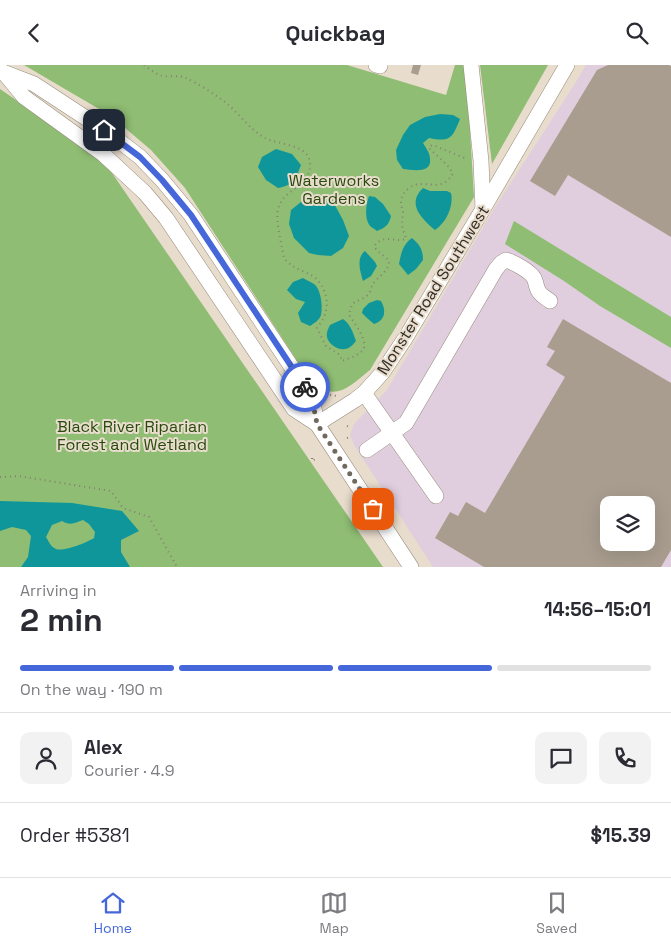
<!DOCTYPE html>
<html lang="en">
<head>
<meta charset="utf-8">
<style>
  :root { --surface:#fff; --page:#f2f2f3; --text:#2b2b33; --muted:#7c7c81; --line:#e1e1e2; --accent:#4567da }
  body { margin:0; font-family:"Space Grotesk",sans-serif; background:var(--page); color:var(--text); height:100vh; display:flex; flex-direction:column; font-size:19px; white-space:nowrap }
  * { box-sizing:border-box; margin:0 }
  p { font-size:16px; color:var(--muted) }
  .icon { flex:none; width:28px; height:28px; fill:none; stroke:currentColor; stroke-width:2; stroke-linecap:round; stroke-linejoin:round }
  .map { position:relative; height:502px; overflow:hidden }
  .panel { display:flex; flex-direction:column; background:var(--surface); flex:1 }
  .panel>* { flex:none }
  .tools { position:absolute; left:600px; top:431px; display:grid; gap:10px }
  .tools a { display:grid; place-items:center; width:55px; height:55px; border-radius:10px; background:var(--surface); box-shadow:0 5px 20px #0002; font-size:25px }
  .pin { position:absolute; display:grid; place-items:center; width:42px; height:42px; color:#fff; margin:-21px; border-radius:10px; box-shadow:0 2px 8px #0006 }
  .courier { position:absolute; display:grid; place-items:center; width:50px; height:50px; margin:-25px; border:4px solid #4567da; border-radius:50%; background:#fff; color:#222; box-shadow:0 1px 6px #0007 }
  .overview em { font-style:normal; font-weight:800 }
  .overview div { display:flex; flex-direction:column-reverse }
  .overview { display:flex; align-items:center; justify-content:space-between; height:85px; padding:0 20px }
  h1 { font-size:32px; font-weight:800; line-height:38px }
  .bar { display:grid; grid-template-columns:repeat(4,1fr); gap:8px 5px; align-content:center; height:60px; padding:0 20px }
  .bar i { height:6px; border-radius:4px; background:var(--line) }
  .bar .on { background:var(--accent) }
  .bar p { grid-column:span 4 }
  .line { display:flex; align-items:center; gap:12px; padding:0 20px; border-top:1px solid var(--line) }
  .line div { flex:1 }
  .round { display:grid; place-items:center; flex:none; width:52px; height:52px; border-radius:10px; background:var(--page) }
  header { display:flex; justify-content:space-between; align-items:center; height:65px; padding:0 20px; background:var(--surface); font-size:22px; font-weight:800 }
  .menu { display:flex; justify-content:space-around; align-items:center; height:70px; border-top:1px solid var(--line); background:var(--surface); font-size:14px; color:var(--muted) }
  .menu a { display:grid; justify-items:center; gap:2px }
  .menu .on { color:var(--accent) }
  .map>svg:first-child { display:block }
</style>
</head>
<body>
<header><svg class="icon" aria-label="back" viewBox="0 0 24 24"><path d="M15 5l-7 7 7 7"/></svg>Quickbag<svg class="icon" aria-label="search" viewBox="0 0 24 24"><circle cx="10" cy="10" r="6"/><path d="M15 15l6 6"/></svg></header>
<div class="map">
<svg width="671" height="502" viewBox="0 0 671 502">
  <rect width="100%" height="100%" fill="#e8dccc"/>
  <path fill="#e0cede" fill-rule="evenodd" d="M 586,0 L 671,0 L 671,502 L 433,502 L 354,380 L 350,370 L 354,359 L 387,325 L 494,144 L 576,17 ZM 609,440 L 646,440 L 646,478 L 609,478 Z"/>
  <g fill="#8fbd73">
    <path d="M 24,0 L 347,0 L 446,30 L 455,0 L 466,0 L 474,132 L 370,305 C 349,322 335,338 310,316 L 185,123 L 151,85 L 111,51 Z"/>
    <polygon points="480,0 548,0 492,99"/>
    <polygon points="0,24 103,95 383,502 0,502"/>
    <polygon points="514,156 671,252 671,283 600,241 564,216 505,179"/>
  </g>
  <g fill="#0f969b" fill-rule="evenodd">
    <path d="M 440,49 L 453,50 L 460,54 C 452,74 450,77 429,73 L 423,78 C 426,83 430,88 430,94 C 432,109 412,105 403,104 L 397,95 L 396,85 L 403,70 L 410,60 L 425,52 Z"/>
    <path d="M 276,84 L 292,89 L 301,100 C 295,115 294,120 278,123 L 266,115 L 258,102 L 262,92 Z"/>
    <path d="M 423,123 L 430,126 L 447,126 L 451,128 C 454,141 446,158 435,165 C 422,154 406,139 423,123 Z"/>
    <polygon points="317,130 331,133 343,155 349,171 343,183 331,191 318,190 309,188 294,173 289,159 291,145 301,137"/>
    <path d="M 369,131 L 375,132 L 383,139 L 391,151 C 389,160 385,163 377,166 C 375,164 372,163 370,161 C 364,153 366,140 369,131 Z"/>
    <path d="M 412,173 C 420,180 423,185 423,195 L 416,204 L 408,210 L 399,199 C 401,188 403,179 412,173 Z"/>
    <path d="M 365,186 L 375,197 L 377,201 L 371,211 L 363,216 C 360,206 356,193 365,186 Z"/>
    <path d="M 303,213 C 306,215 311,217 314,219 C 321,224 323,242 321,250 C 319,256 314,258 310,261 L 301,257 L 298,248 L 305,237 L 296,234 L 287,225 L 293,217 Z"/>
    <path d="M 377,235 L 381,236 C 386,245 386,255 374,259 L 367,253 L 362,248 L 363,244 L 369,238 Z"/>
    <path d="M 343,254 C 351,260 353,268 356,276 C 354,278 352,281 350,282 C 342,288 329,281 327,272 C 326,268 328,264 330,260 Z"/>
    <path d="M 0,436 L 72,438 L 122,446 L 139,466 L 121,475 L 121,487 L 130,502 L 21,502 L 28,492 L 31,471 L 26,465 L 12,462 L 0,466 ZM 83,455 L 89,459 L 95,467 L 94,473 C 88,477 64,487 56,484 C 51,482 49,477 46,472 L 52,460 L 62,456 C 70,461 75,458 83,455 Z"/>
  </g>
  <g fill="#a89d8e" fill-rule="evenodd">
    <polygon points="413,0 421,0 418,10 411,8"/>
    <polygon points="608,0 669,0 671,1 671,172 568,110 555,131 530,116 597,5"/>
    <path d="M 563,254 L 671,318 L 671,485 L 661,502 L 484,502 L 435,473 L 450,447 L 458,451 L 466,437 L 485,448 L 565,312 L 546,300 L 555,286 L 547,282 ZM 609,440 L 646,440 L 646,478 L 609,478 Z"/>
  </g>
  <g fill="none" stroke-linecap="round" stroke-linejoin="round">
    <g stroke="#968b7c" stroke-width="16">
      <g id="minor">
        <polyline points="376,0 380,1 380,0"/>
        <polyline points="471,0 481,96 483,144"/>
        <polyline points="3,7 34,19 89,55 118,75 140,92 162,115 191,150 312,333 317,359 411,502"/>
        <polyline points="5,9 24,32 103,89 145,128 166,153 294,344 317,359"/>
        <polyline points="364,328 436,431"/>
        <polyline points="317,359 355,335 364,328 382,308 406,272 483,144 567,0"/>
        <path d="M 367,385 L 406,358 L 496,204 L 501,198 L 506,195 C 513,197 530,206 534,213 C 536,217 536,221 538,225 C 540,230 546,233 550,236"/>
      </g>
    </g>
    <g stroke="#877e74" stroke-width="2" stroke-dasharray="1 4" stroke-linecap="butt">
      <path d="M 144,0 C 150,4 156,10 164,11 C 171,12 180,10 186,13 C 197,18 216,30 225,37 C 239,48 249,64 265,73 C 278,80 311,79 310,100 C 310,122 283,124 278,144 C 275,155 282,181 284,193 C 291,203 302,205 311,210 C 324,217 330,236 325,249 C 324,254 320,259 317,263 L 326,281 L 340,290 L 342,296 C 349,293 358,291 363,285 C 369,277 354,257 349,250 C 353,231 358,239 368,230 C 371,227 371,222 373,219 C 378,211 389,207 389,196 C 385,191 377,187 374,181 C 385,168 395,178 406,174 C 405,169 402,164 402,159 C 402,155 403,151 403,147 C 402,143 401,140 401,136 C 402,130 404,127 409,123 C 424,112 442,130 453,108 L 447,100 L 430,84 L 429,83 L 430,81 L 433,80 L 467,94"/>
      <polyline points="325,329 337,331"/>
      <polyline points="347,361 351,363"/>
      <polyline points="347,373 350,372"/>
      <polyline points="312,393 312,396 315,394"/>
      <polyline points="0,412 19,411 111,426 123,443 149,452 177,502"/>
    </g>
    <use href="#minor" stroke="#fff" stroke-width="15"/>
  </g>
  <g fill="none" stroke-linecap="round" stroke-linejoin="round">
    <polyline stroke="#70695f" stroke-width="5" stroke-dasharray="0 9" points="305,322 312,333 317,359 373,444"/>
    <polyline stroke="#4567da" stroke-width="6" points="104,65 140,92 162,115 191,150 305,322"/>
  </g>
  <g text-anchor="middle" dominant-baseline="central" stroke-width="4" stroke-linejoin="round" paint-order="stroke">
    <g font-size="16" fill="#28490d" stroke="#e8dccc">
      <text x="334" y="115">Waterworks<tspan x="334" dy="18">Gardens</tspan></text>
      <text x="132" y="361">Black River Riparian<tspan x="132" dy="18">Forest and Wetland</tspan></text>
    </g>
    <g font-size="16" fill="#302b25" stroke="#e8dccc">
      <text transform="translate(433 225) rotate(-58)">Monster Road Southwest</text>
    </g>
  </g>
</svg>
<div class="tools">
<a><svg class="icon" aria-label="layers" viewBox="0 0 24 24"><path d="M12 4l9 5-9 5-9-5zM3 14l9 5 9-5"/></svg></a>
</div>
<div class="pin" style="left:373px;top:444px;background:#ea580c"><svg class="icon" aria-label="bag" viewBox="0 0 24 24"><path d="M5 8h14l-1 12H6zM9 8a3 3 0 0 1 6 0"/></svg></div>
<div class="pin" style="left:104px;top:65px;background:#1f2937"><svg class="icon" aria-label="home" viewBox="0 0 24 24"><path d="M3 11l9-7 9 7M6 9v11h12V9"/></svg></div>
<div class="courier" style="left:305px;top:322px"><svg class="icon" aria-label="bike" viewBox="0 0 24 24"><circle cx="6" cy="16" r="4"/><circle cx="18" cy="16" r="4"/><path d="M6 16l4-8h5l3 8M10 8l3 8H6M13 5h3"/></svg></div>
</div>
<section class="panel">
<div class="overview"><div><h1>2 min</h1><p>Arriving in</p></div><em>14:56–15:01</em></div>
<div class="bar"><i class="on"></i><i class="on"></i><i class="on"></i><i></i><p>On the way · 190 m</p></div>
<div class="line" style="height:90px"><a class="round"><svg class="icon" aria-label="person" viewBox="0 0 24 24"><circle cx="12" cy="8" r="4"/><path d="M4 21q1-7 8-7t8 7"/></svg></a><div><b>Alex</b><p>Courier · 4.9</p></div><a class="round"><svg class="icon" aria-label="chat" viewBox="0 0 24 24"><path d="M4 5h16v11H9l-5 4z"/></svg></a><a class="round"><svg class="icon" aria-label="phone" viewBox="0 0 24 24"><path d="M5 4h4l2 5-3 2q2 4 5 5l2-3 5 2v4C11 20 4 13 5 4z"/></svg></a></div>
<div class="line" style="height:65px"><div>Order #5381</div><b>$15.39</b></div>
</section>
<nav class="menu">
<a class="on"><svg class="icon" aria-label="home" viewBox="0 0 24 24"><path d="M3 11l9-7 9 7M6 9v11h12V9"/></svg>Home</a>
<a><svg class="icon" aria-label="map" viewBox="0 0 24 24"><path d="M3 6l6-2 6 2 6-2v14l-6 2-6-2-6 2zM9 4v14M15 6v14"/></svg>Map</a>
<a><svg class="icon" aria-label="saved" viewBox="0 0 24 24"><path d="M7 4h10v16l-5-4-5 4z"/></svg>Saved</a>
</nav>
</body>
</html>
